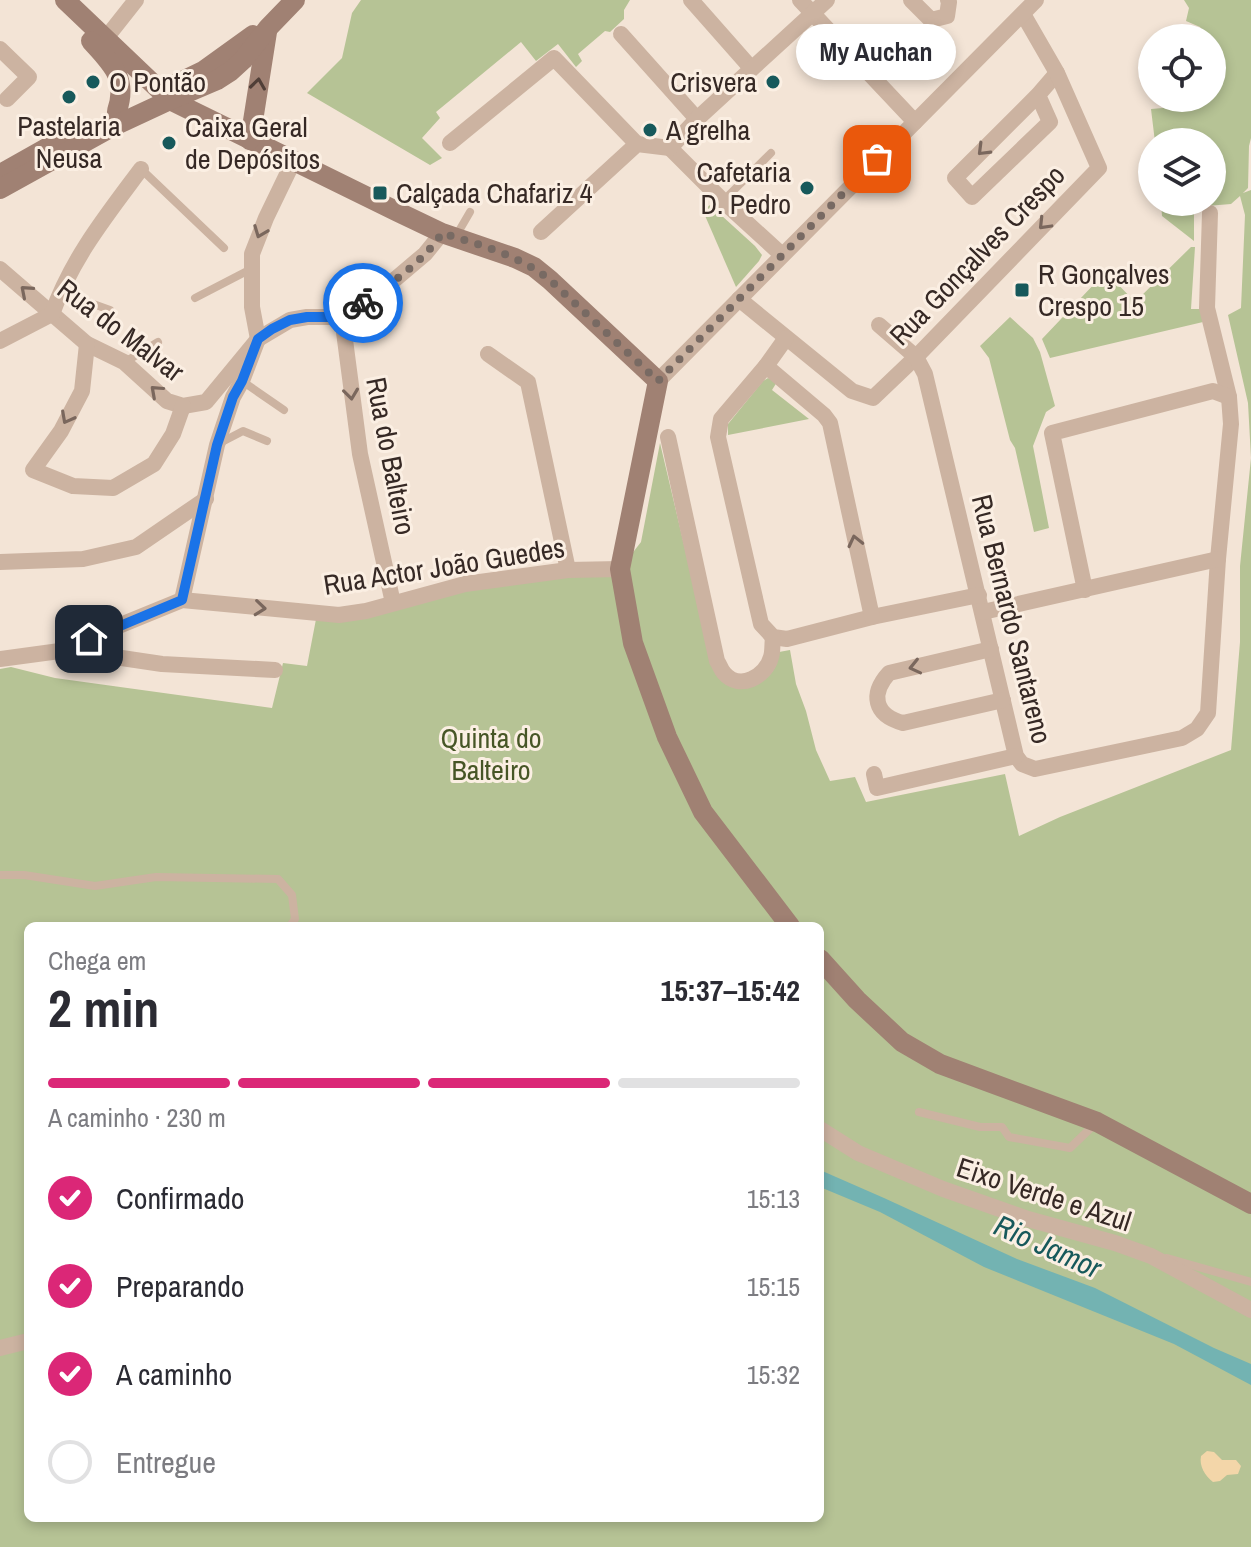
<!DOCTYPE html>
<html lang="pt">
<head>
<meta charset="utf-8">
<style>
  :root { --surface:#fff; --page:#f7f7f7; --text:#2b2b33; --muted:#7c7c81; --line:#e1e1e2; --accent:#db2777 }
  body { margin:0; font-family:"Archivo Narrow",sans-serif; background:var(--page); color:var(--text); height:100vh; display:flex; flex-direction:column; font-size:30px; white-space:nowrap }
  * { box-sizing:border-box; margin:0 }
  p { font-size:26px; color:var(--muted) }
  .icon { flex:none; width:44px; height:44px; fill:none; stroke:currentColor; stroke-width:2; stroke-linecap:round; stroke-linejoin:round }
  .map { position:relative; flex:1; overflow:hidden }
  .details { position:absolute; left:24px; top:922px; width:800px; height:600px; display:flex; flex-direction:column; background:var(--surface); border-radius:12px; box-shadow:0 4px 12px #0003 }
  .details>* { flex:none }
  .tools { position:absolute; left:1138px; top:24px; display:grid; gap:16px }
  .tools a { display:grid; place-items:center; width:88px; height:88px; border-radius:50%; background:var(--surface); box-shadow:0 4px 12px #0003; font-size:40px }
  .pin { position:absolute; display:grid; place-items:center; width:68px; height:68px; color:#fff; margin:-34px; border-radius:16px; box-shadow:0 4px 12px #0006 }
  .courier { position:absolute; display:grid; place-items:center; width:80px; height:80px; margin:-40px; border:6px solid #1a73e8; border-radius:50%; background:#fff; color:#222; box-shadow:0 2px 10px #0007 }
  .bubble { position:absolute; height:56px; border-radius:28px; background:var(--surface); box-shadow:0 4px 12px #0003; font-size:26px; font-weight:700; line-height:56px; text-align:center }
  .head em { font-style:normal; font-weight:700 }
  .head div { display:flex; flex-direction:column-reverse }
  .head { display:flex; align-items:center; justify-content:space-between; height:136px; padding:0 24px }
  h1 { font-size:52px; font-weight:700; line-height:60px }
  .bar { display:grid; grid-template-columns:repeat(4,1fr); gap:12px 8px; align-content:center; height:96px; padding:0 24px }
  .bar i { height:10px; border-radius:6px; background:var(--line) }
  .bar .on { background:var(--accent) }
  .bar p { grid-column:span 4 }
  ol { padding:0 24px; list-style:none }
  li { display:flex; align-items:center; gap:24px; height:88px }
  li p { margin-inline-start:auto }
  li .icon { padding:8px; border-radius:50%; background:var(--accent); color:#fff; stroke-width:4 }
  li:last-child { color:var(--muted) }
  li i { width:44px; height:44px; border:4px solid var(--line); border-radius:50% }
  .map>svg:first-child { display:block }
</style>
</head>
<body>
<div class="map">
<svg width="1251" height="1547" viewBox="0 0 1251 1547">
  <rect width="100%" height="100%" fill="#f3e4d6"/>
  <g fill="#b6c395" fill-rule="evenodd">
    <polygon points="361,0 630,0 624,10 624,19 610,32 605,31 578,54 582,61 576,67 558,44 536,61 521,42 436,112 440,118 422,138 442,158 430,165 307,93 342,58 352,13"/>
    <path d="M 1184,0 L 1251,0 L 1251,138 L 1249,146 L 1248,188 L 1243,193 L 1251,190 L 1251,1547 L 0,1547 L 0,669 L 11,667 L 55,678 L 272,708 L 283,663 L 307,666 L 317,614 L 432,592 L 620,569 L 641,542 L 660,443 L 708,646 L 719,674 L 765,679 C 775,671 777,664 779,652 L 790,650 L 796,684 L 806,711 L 816,750 L 830,781 L 855,777 L 866,802 L 1005,774 L 1019,836 L 1060,817 L 1231,750 L 1240,642 L 1240,566 L 1251,458 L 1248,403 L 1228,315 L 1241,308 L 1245,215 L 1240,196 L 1231,204 L 1194,207 L 1194,241 L 1162,216 L 1161,202 L 1212,202 L 1212,142 L 1155,142 L 1151,109 L 1186,106 L 1193,98 L 1212,98 L 1212,76 L 1218,69 L 1212,46 L 1212,38 L 1207,38 L 1200,27 L 1186,21 L 1189,8 ZM 28,926 L 820,926 L 820,1518 L 28,1518 Z"/>
    <polygon points="710,205 755,246 762,255 759,261 736,287 703,211"/>
    <polygon points="1191,247 1195,247 1191,309 1201,309 1203,322 1050,358 1042,339 1098,280 1103,284 1110,276 1135,302"/>
    <polygon points="1010,317 1033,338 1040,352 1055,406 1046,412 1033,446 1049,528 1034,532 1015,448 1010,440 989,358 980,346"/>
    <polygon points="768,378 777,382 772,390 809,419 728,435 728,424 763,381"/>
  </g>
  <path fill="#f3d6a9" d="M 1207,1451 L 1214,1452 L 1222,1460 L 1236,1460 L 1241,1466 L 1238,1474 L 1227,1475 L 1220,1481 L 1213,1482 C 1205,1476 1199,1466 1201,1456 Z"/>
  <polygon fill="#73b3b2" points="820,1170 884,1198 1017,1259 1095,1288 1214,1348 1251,1364 1251,1385 1174,1344 984,1267 880,1212 820,1187"/>
  <g fill="none" stroke-linecap="round" stroke-linejoin="round">
    <g stroke="#ccb3a1" stroke-width="8">
      <polyline points="141,169 224,248"/>
      <polyline points="723,201 771,153"/>
      <polyline points="456,236 470,212"/>
      <polyline points="60,292 110,310"/>
      <polyline points="195,298 251,269"/>
      <polyline points="125,362 158,342"/>
      <polyline points="242,381 284,410"/>
      <polyline points="218,444 243,431 267,441"/>
      <polyline points="0,875 24,875 95,886 156,877 278,879 292,895 295,919 290,926"/>
      <polyline points="919,1112 980,1127 1002,1127 1009,1137 1070,1148 1096,1123"/>
      <polyline points="1167,1258 1251,1282"/>
    </g>
    <g stroke="#ccb3a1" stroke-width="16">
      <polyline points="691,0 751,68"/>
      <polyline points="800,0 915,122"/>
      <polyline points="911,0 931,20 947,16 949,2 948,0"/>
      <polyline points="621,34 697,119"/>
      <polyline points="106,38 136,0"/>
      <polyline points="0,49 29,77 7,99"/>
      <polyline points="1038,95 1050,122 972,197 955,178 1038,95 1057,73"/>
      <polyline points="450,143 554,58 637,144"/>
      <polyline points="670,148 697,119 827,0"/>
      <polyline points="670,148 723,201 782,255"/>
      <polyline points="541,232 637,144 670,148"/>
      <polyline points="0,269 87,344 124,362 167,401 183,406 206,402 258,339 290,320 307,317 342,317 386,287 425,254 442,233"/>
      <polyline points="739,299 852,391 873,398 916,357 1099,168 1057,73 1023,14"/>
      <polyline points="342,317 360,454 393,603"/>
      <polyline points="879,325 916,357 925,374 1016,756 1022,764 1035,769 1182,738 1197,729 1208,713 1218,559 1231,424 1229,397 1207,308 1210,213"/>
      <polyline points="786,338 766,366 721,419 718,437 761,624 773,637 787,639 872,617 979,595"/>
      <path d="M 0,341 L 52,314 C 72,258 106,216 141,169"/>
      <polyline points="87,344 82,391 61,431 33,470 73,486 113,488 154,464 173,434 183,406"/>
      <polyline points="488,354 528,382 568,570"/>
      <polyline points="766,366 824,415 830,423 872,617"/>
      <polyline points="658,381 1036,0"/>
      <path d="M 668,437 L 717,661 C 720,665 721,670 724,673 C 739,691 766,677 771,657 C 773,651 772,643 773,637"/>
      <polyline points="0,562 83,559 136,547 206,499"/>
      <polyline points="1085,590 1052,433 1213,391 1229,397"/>
      <polyline points="182,600 217,445 233,397 242,381 258,339 252,307 252,254 266,218 293,162"/>
      <polyline points="983,612 1218,559"/>
      <path d="M 991,649 L 889,673 C 870,694 874,715 903,723 L 1003,700"/>
      <polyline points="68,650 162,664 275,670"/>
      <polyline points="0,659 67,650 111,629 182,600 339,615 366,611 465,584 568,570 620,569"/>
      <polyline points="874,774 877,788 1016,756"/>
      <polyline points="820,1129 858,1153 943,1189 1028,1219 1115,1243 1151,1256 1251,1310"/>
      <polyline points="0,1348 28,1341"/>
    </g>
    <g stroke="#a08173" stroke-width="20">
      <polyline points="65,0 170,100 398,212 442,233 515,258 534,267 550,280 658,381 620,569 633,643 667,737 703,812 790,926"/>
      <path d="M 91,41 C 112,64 128,78 117,111"/>
      <polyline points="176,84 203,71 253,35"/>
      <polyline points="250,140 267,32"/>
      <polyline points="2,173 75,132"/>
      <polyline points="0,189 112,127 170,100 217,80 231,71 243,60 268,28 295,0"/>
      <polyline points="820,959 857,1000 902,1042 940,1064 1097,1122 1251,1204"/>
    </g>
  </g>
  <defs><path id="oneway-chevron" d="M-2-3.5L2.5 0L-2 3.5" fill="none" stroke-width="1.6" stroke-linecap="round" stroke-linejoin="round" transform="scale(2)"/></defs>
  <use stroke="#503f38" href="#oneway-chevron" transform="translate(258 84) rotate(-82)"/>
  <g stroke="#7a675d">
    <use href="#oneway-chevron" transform="translate(983 150) rotate(135)"/>
    <use href="#oneway-chevron" transform="translate(1044 224) rotate(134)"/>
    <use href="#oneway-chevron" transform="translate(260 232) rotate(111)"/>
    <use href="#oneway-chevron" transform="translate(26 291) rotate(-139)"/>
    <use href="#oneway-chevron" transform="translate(156 391) rotate(-138)"/>
    <use href="#oneway-chevron" transform="translate(351 394) rotate(83)"/>
    <use href="#oneway-chevron" transform="translate(67 418) rotate(118)"/>
    <use href="#oneway-chevron" transform="translate(855 541) rotate(-103)"/>
    <use href="#oneway-chevron" transform="translate(260 608) rotate(6)"/>
    <use href="#oneway-chevron" transform="translate(915 667) rotate(167)"/>
  </g>
  <g fill="none" stroke-linecap="round" stroke-linejoin="round">
    <path stroke="#786a63" stroke-width="8" stroke-dasharray="0 14.4" d="M 363,303 C 392,283 423,262 442,233 C 480,245 519,255 550,280 L 658,381 L 877,159"/>
    <polyline stroke="#1a73e8" stroke-width="10" points="89,639 182,600 217,445 233,397 242,381 258,339 272,329 290,320 307,317 342,317 363,303"/>
  </g>
  <g fill="#17595b" stroke="#fbefe3" stroke-width="3">
    <circle cx="93" cy="82" r="8"/>
    <circle cx="773" cy="82" r="8"/>
    <circle cx="69" cy="97" r="8"/>
    <circle cx="650" cy="130" r="8"/>
    <circle cx="169" cy="143" r="8"/>
    <circle cx="807" cy="188" r="8"/>
    <rect x="372" y="185" width="16" height="16" rx="4"/>
    <rect x="1014" y="282" width="16" height="16" rx="4"/>
  </g>
  <g text-anchor="middle" dominant-baseline="central" stroke-width="6" stroke-linejoin="round" paint-order="stroke">
    <g font-size="28" fill="#362925" stroke="#fbefe3" text-anchor="start">
      <text x="109" y="82">O Pontão</text>
      <text x="757" y="82" text-anchor="end">Crisvera</text>
      <text x="69" y="126" text-anchor="middle">Pastelaria<tspan x="69" dy="32">Neusa</tspan></text>
      <text x="185" y="127">Caixa Geral<tspan x="185" dy="32">de Depósitos</tspan></text>
      <text x="666" y="130">A grelha</text>
      <text x="791" y="172" text-anchor="end">Cafetaria<tspan x="791" dy="32">D. Pedro</tspan></text>
      <text x="396" y="193">Calçada Chafariz 4</text>
      <text x="1038" y="274">R Gonçalves<tspan x="1038" dy="32">Crespo 15</tspan></text>
    </g>
    <g font-size="28" fill="#362925" stroke="#fbefe3">
      <text transform="translate(977 255) rotate(-46)">Rua Gonçalves Crespo</text>
      <text transform="translate(121 330) rotate(37)">Rua do Malvar</text>
      <text transform="translate(391 456) rotate(79)">Rua do Balteiro</text>
      <text transform="translate(444 566) rotate(-9)">Rua Actor João Guedes</text>
      <text transform="translate(1012 619) rotate(76)">Rua Bernardo Santareno</text>
      <text transform="translate(1044 1194) rotate(18)">Eixo Verde e Azul</text>
    </g>
    <g font-size="28" fill="#475626" stroke="#fbefe3">
      <text x="491" y="738">Quinta do<tspan x="491" dy="32">Balteiro</tspan></text>
    </g>
    <g font-size="30" font-style="italic" fill="#17595b" stroke="#fbefe3">
      <text transform="translate(1048 1246) rotate(24)">Rio Jamor</text>
    </g>
  </g>
</svg>
<div class="tools">
<a><svg class="icon" aria-label="locate" viewBox="0 0 24 24"><circle cx="12" cy="12" r="6"/><path d="M12 2v4M12 18v4M2 12h4M18 12h4"/></svg></a>
<a><svg class="icon" aria-label="layers" viewBox="0 0 24 24"><path d="M12 4l9 5-9 5-9-5zM3 14l9 5 9-5"/></svg></a>
</div>
<div class="pin" style="left:877px;top:159px;background:#ea580c"><svg class="icon" aria-label="bag" viewBox="0 0 24 24"><path d="M5 8h14l-1 12H6zM9 8a3 3 0 0 1 6 0"/></svg></div>
<div class="pin" style="left:89px;top:639px;background:#1f2937"><svg class="icon" aria-label="home" viewBox="0 0 24 24"><path d="M3 11l9-7 9 7M6 9v11h12V9"/></svg></div>
<div class="courier" style="left:363px;top:303px"><svg class="icon" aria-label="bike" viewBox="0 0 24 24"><circle cx="6" cy="16" r="4"/><circle cx="18" cy="16" r="4"/><path d="M6 16l4-8h5l3 8M10 8l3 8H6M13 5h3"/></svg></div>
<div class="bubble" style="left:796px;top:24px;width:160px">My Auchan</div>
<section class="details">
<div class="head"><div><h1>2 min</h1><p>Chega em</p></div><em>15:37–15:42</em></div>
<div class="bar"><i class="on"></i><i class="on"></i><i class="on"></i><i></i><p>A caminho · 230 m</p></div>
<ol>
<li><svg class="icon" aria-label="check" viewBox="0 0 24 24"><path d="M5 12l5 5 9-10"/></svg>Confirmado<p>15:13</p></li>
<li><svg class="icon" aria-label="check" viewBox="0 0 24 24"><path d="M5 12l5 5 9-10"/></svg>Preparando<p>15:15</p></li>
<li><svg class="icon" aria-label="check" viewBox="0 0 24 24"><path d="M5 12l5 5 9-10"/></svg>A caminho<p>15:32</p></li>
<li><i></i>Entregue</li>
</ol>
</section>
</div>
</body>
</html>
